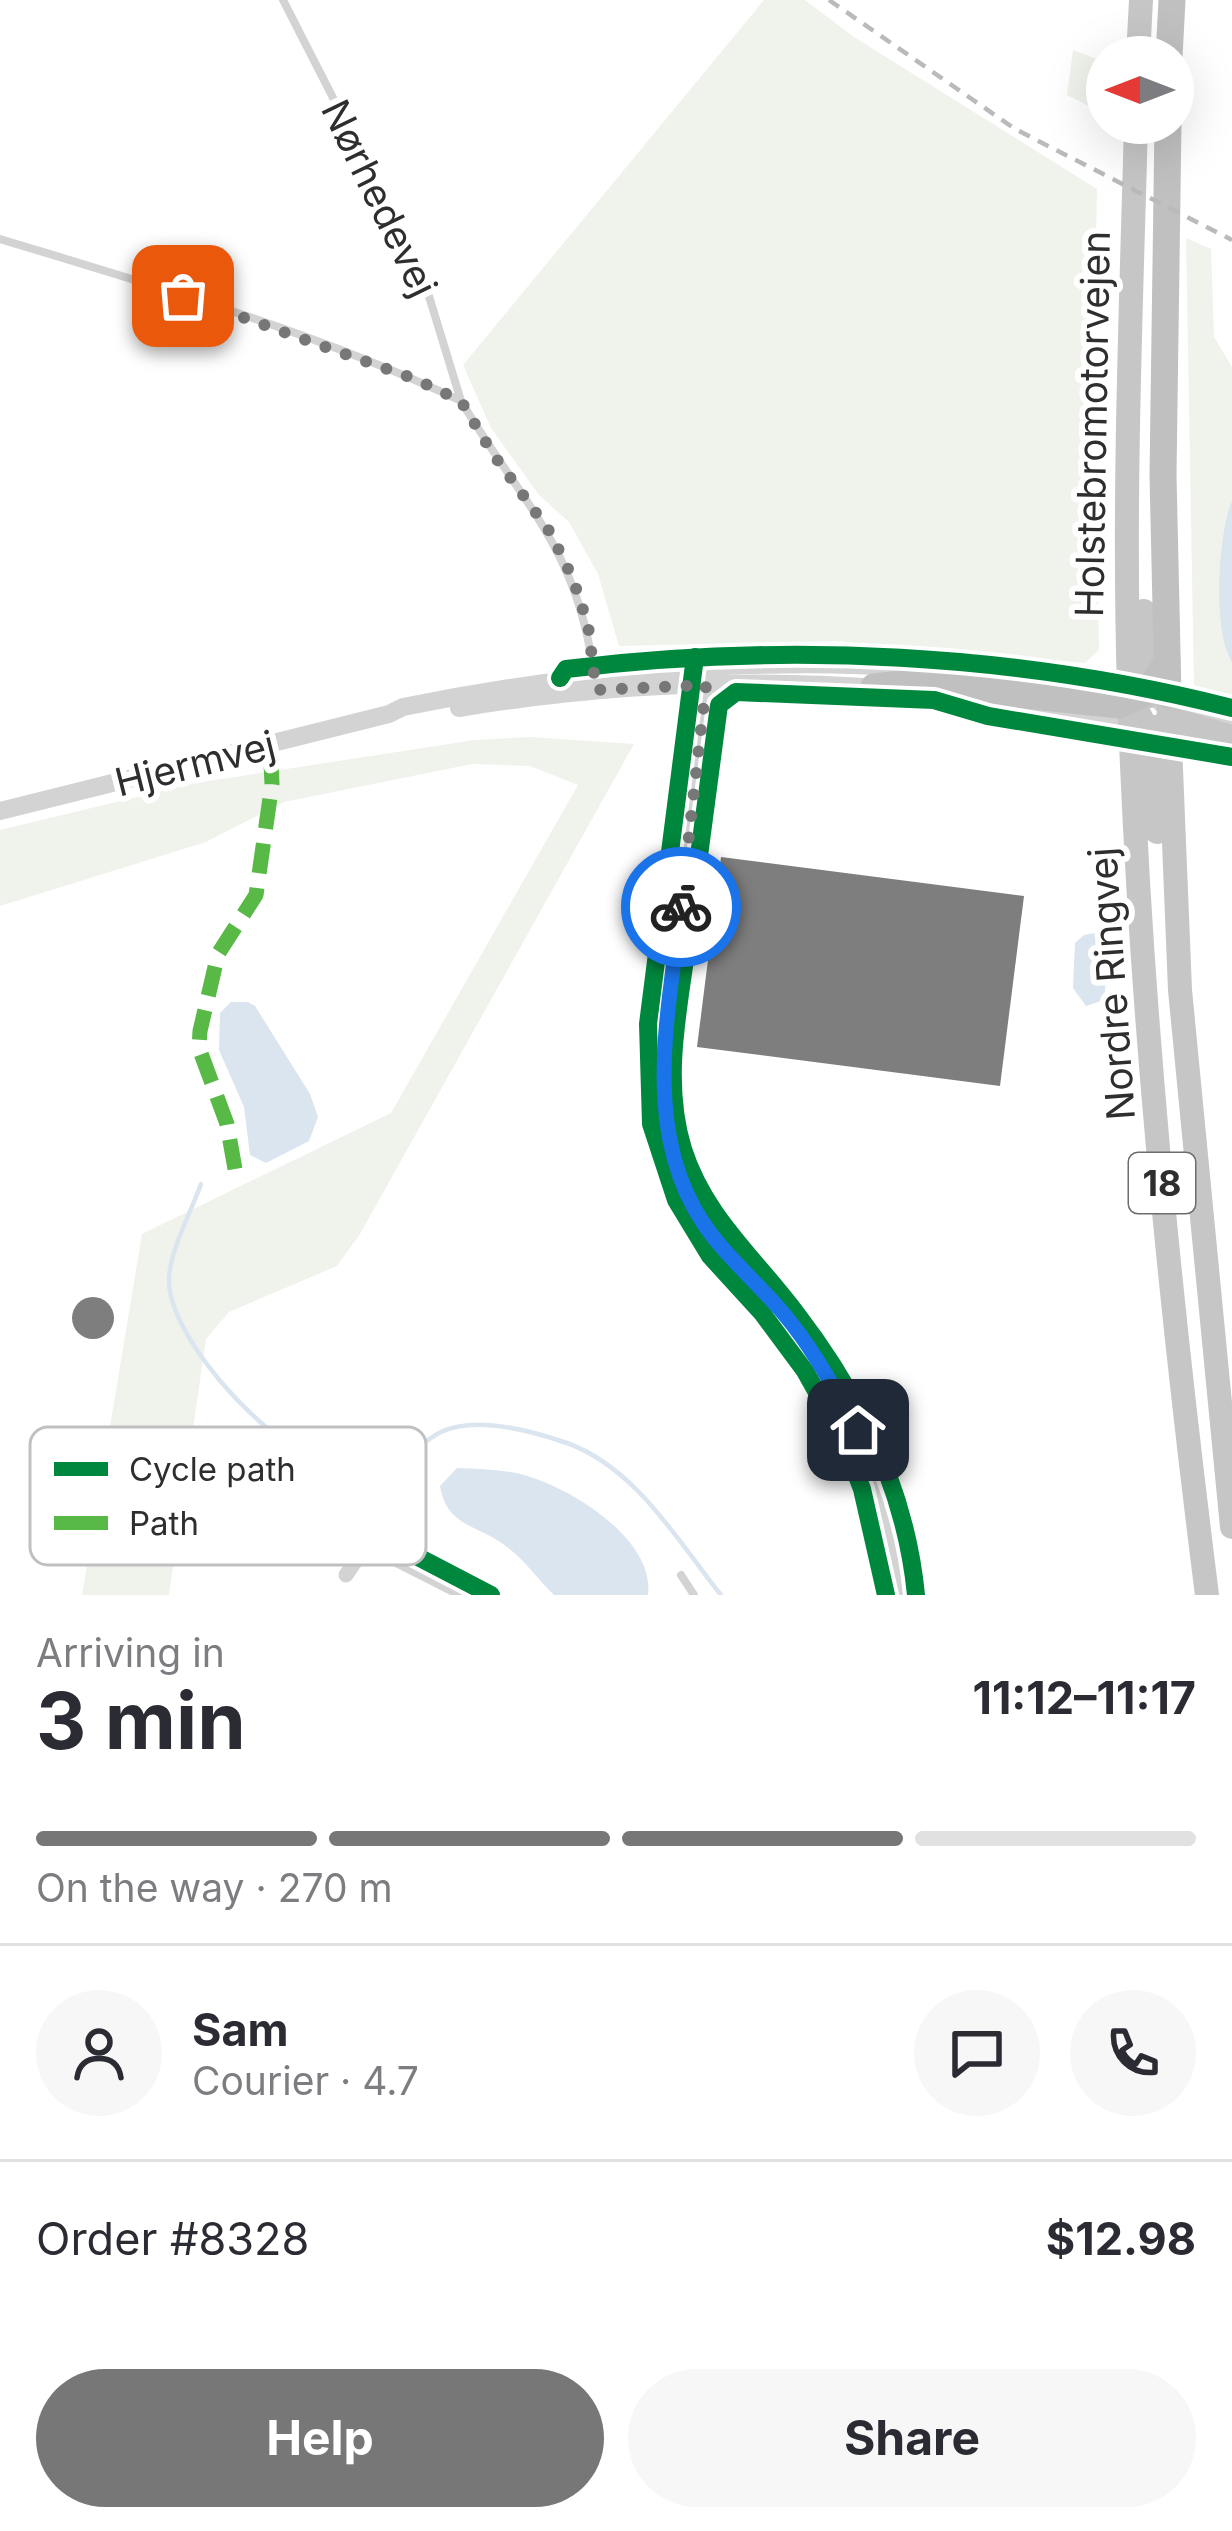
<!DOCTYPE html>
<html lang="en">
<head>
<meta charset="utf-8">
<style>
  :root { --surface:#fff; --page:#f7f7f7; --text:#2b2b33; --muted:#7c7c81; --line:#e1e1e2; --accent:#777 }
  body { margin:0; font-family:Inter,sans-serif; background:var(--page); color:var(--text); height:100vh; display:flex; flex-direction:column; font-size:45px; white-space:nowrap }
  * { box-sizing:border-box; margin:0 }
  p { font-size:39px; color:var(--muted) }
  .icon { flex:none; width:66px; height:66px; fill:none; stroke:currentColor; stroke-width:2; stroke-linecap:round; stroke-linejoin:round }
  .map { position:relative; height:1595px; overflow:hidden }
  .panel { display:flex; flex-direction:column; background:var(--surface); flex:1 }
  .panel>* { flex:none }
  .needle { width:78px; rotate:270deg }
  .tools { position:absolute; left:1086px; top:36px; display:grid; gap:24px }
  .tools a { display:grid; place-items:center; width:108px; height:108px; border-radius:50%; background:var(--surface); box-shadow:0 12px 48px #0002; font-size:60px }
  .pin { position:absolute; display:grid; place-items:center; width:102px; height:102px; color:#fff; margin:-51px; border-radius:24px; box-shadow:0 6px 18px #0006 }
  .courier { position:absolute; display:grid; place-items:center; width:120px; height:120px; margin:-60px; border:9px solid #1a73e8; border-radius:50%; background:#fff; color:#222; box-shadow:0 3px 15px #0007 }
  .headline em { font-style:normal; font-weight:700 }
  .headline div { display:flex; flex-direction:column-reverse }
  .headline { display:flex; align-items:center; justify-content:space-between; height:204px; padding:0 36px }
  h1 { font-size:78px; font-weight:700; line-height:90px }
  .bar { display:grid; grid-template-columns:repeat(4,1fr); gap:18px 12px; align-content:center; height:144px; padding:0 36px }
  .bar i { height:15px; border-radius:9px; background:var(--line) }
  .bar .selected { background:var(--accent) }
  .bar p { grid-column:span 4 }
  .line { display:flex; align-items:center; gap:30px; padding:0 36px; border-top:3px solid var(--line) }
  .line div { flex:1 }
  .round { display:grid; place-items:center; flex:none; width:126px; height:126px; border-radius:63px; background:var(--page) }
  .cta { display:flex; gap:24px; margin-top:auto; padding:24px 36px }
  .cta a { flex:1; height:138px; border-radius:72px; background:var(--accent); color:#fff; font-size:48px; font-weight:700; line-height:138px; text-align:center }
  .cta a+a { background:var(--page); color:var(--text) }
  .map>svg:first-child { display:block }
</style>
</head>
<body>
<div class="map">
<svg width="1232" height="1595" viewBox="0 0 1232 1595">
  <rect width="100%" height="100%" fill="#fff"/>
  <g fill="#eff3ec">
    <polygon points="764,0 805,0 854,37 1097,189 1093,398 1099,650 1085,663 835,641 619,646 598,574 569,522 539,495 491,428 463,365"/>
    <polygon points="1073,50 1107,63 1107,115 1067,95"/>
    <polygon points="1186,238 1211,249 1214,337 1232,367 1232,696 1194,685"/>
    <polygon points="529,737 634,744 360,1234 337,1266 229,1312 206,1339 169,1595 82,1595 142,1234 391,1113 578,785 530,766 472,764 284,802 206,842 0,906 0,830 195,783 475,740"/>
  </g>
  <g fill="#dae5ef">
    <path d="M 1232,501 L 1232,662 C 1212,631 1218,534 1232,501 Z"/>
    <polygon points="1095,933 1104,936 1109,950 1104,1000 1086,1006 1073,988 1075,943 1084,935"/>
    <polygon points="231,1002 248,1002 255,1006 310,1094 318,1117 309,1141 266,1163 250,1155 244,1107 219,1050 220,1013"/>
    <path d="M 457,1468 C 479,1469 502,1469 524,1475 C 571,1488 655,1539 648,1595 L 554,1595 C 538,1580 525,1560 507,1547 C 480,1525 447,1528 440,1486 Z"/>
  </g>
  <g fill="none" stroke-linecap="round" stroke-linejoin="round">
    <path stroke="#dae5ef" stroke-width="4.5" d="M 201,1184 C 191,1212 170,1250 169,1279 C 168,1336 258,1432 307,1455 C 324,1463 350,1465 369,1468 C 398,1472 418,1443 441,1432 C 476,1415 532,1431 567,1443 C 636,1468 677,1540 721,1595"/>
  </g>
  <g fill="#7e7e7e">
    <polygon points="721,857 1024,896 1000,1086 697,1047"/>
    <circle cx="93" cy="1318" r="21"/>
  </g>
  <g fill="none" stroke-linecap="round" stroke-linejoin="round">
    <g stroke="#d3d3d3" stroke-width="8">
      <path d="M 0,239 C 155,286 315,332 461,401 L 421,270 L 283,0"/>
      <path d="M 461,401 C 522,503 579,550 594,676"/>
      <polyline points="681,1575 694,1595"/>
    </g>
    <g stroke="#d3d3d3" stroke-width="15">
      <path d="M 707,677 C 698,756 689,834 680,913 C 669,1003 647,1096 683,1183 C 705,1236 747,1270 783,1313 C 848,1390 895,1494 901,1595"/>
      <polyline points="325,1523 467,1595"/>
      <polyline points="346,1575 367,1544"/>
    </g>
    <g stroke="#d3d3d3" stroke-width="18">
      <polyline points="1161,703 1232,720"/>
      <polyline points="1020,707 1232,749"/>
      <path d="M 459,708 C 598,685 740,678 880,688"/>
      <path d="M 0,811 L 389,714 L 403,707 C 632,661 862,647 1092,690"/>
    </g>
    <g stroke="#c6c6c6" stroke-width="24">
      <polyline points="1138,57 1141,0"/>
      <path d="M 1136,123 C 1131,311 1123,500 1129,688 C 1139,991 1169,1294 1207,1595"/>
      <polyline points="1144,611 1149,696"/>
      <polyline points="1168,695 1180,990 1232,1527"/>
      <polyline points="1131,699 1151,736 1157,832"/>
      <polyline points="1155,727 1181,722 1232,737"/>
    </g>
    <g stroke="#c0c0c0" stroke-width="27">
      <polyline points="1169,57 1172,0"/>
      <polyline points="1168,123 1163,475 1168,695"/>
      <polyline points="874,687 909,683 1119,705 1148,691 1167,662"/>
    </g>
    <polyline stroke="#bababa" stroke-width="4.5" stroke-dasharray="12 9" stroke-linecap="butt" points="829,0 1015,129 1232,240"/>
    <polyline stroke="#58b947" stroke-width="15" stroke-dasharray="30 15" stroke-linecap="butt" points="235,1169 227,1124 199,1048 200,1031 218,954 256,895 272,784 270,744"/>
    <g stroke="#fff" stroke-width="26">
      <g id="cycleway">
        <polyline points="695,657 648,1024 651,1124 676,1200 710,1256 762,1313 805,1371 841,1435 862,1489 886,1595"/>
        <path d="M 560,678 L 566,669 C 786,642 1016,653 1232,708"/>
        <polyline points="330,1511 491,1595"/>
        <path d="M 916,1595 C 906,1491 859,1395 796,1313 C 755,1258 704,1216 683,1149 C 661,1078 680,1003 689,931 C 699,856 709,780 719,705 L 736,692 L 934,700 L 988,716 L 1232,757"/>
      </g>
    </g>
    <use href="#cycleway" stroke="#00873e" stroke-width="18"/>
  </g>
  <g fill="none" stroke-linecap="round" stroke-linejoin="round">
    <polyline stroke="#777" stroke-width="12" stroke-dasharray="0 21.6" points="183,296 415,379 461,401 493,454 550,532 573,579 588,625 596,690 706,685 681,907"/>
    <path stroke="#1a73e8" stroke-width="15" d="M 681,907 C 668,1017 638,1143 714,1238 C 735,1264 761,1287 783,1313 C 813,1348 835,1390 858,1430"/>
  </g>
  <g text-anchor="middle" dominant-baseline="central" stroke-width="12" stroke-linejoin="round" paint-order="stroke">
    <rect fill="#fff" stroke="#6d6d6d" stroke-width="3" x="1129" y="1153" width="66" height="60" rx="9"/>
    <g font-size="36" font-weight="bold" fill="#2e2e2e">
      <text x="1162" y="1183">18</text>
    </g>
    <g font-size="39" fill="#2e2e2e" stroke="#fff">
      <text transform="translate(380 198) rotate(64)">Nørhedevej</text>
      <text transform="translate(1092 424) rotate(-89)">Holstebromotorvejen</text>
      <text transform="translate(195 763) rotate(-14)">Hjermvej</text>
      <text transform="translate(1111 984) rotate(-94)">Nordre Ringvej</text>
    </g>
  </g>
  <rect x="30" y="1427" width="396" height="138" rx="18" fill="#fff" stroke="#c0c0c0" stroke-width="3"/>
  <rect x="54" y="1462" width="54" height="14" fill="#00873e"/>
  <rect x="54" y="1516" width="54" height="14" fill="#58b947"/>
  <g font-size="33" fill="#2e2e2e">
    <text x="129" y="1481">Cycle path</text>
    <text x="129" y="1535">Path</text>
  </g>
</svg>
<div class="tools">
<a><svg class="needle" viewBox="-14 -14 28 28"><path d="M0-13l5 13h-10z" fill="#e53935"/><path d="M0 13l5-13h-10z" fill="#7c7c81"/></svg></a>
</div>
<div class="pin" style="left:183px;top:296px;background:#ea580c"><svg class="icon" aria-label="bag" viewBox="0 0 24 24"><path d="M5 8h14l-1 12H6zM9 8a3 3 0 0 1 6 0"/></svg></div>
<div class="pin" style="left:858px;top:1430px;background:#1f2937"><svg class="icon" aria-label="home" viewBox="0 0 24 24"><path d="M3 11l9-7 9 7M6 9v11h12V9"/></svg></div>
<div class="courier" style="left:681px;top:907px"><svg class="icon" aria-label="bike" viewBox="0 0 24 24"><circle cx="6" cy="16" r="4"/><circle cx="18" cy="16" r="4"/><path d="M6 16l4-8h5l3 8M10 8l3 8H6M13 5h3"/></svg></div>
</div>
<section class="panel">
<div class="headline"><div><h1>3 min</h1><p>Arriving in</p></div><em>11:12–11:17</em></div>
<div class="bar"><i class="selected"></i><i class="selected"></i><i class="selected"></i><i></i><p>On the way · 270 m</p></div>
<div class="line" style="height:216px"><a class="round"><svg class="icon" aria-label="person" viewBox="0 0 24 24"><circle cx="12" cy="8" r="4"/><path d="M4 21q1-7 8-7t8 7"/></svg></a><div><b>Sam</b><p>Courier · 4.7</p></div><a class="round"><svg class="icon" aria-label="chat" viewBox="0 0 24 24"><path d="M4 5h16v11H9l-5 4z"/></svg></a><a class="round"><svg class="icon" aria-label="phone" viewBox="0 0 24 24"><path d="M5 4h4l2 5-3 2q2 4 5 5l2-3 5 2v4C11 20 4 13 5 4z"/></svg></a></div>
<div class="line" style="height:156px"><div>Order #8328</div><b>$12.98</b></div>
<div class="cta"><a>Help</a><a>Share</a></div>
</section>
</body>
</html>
